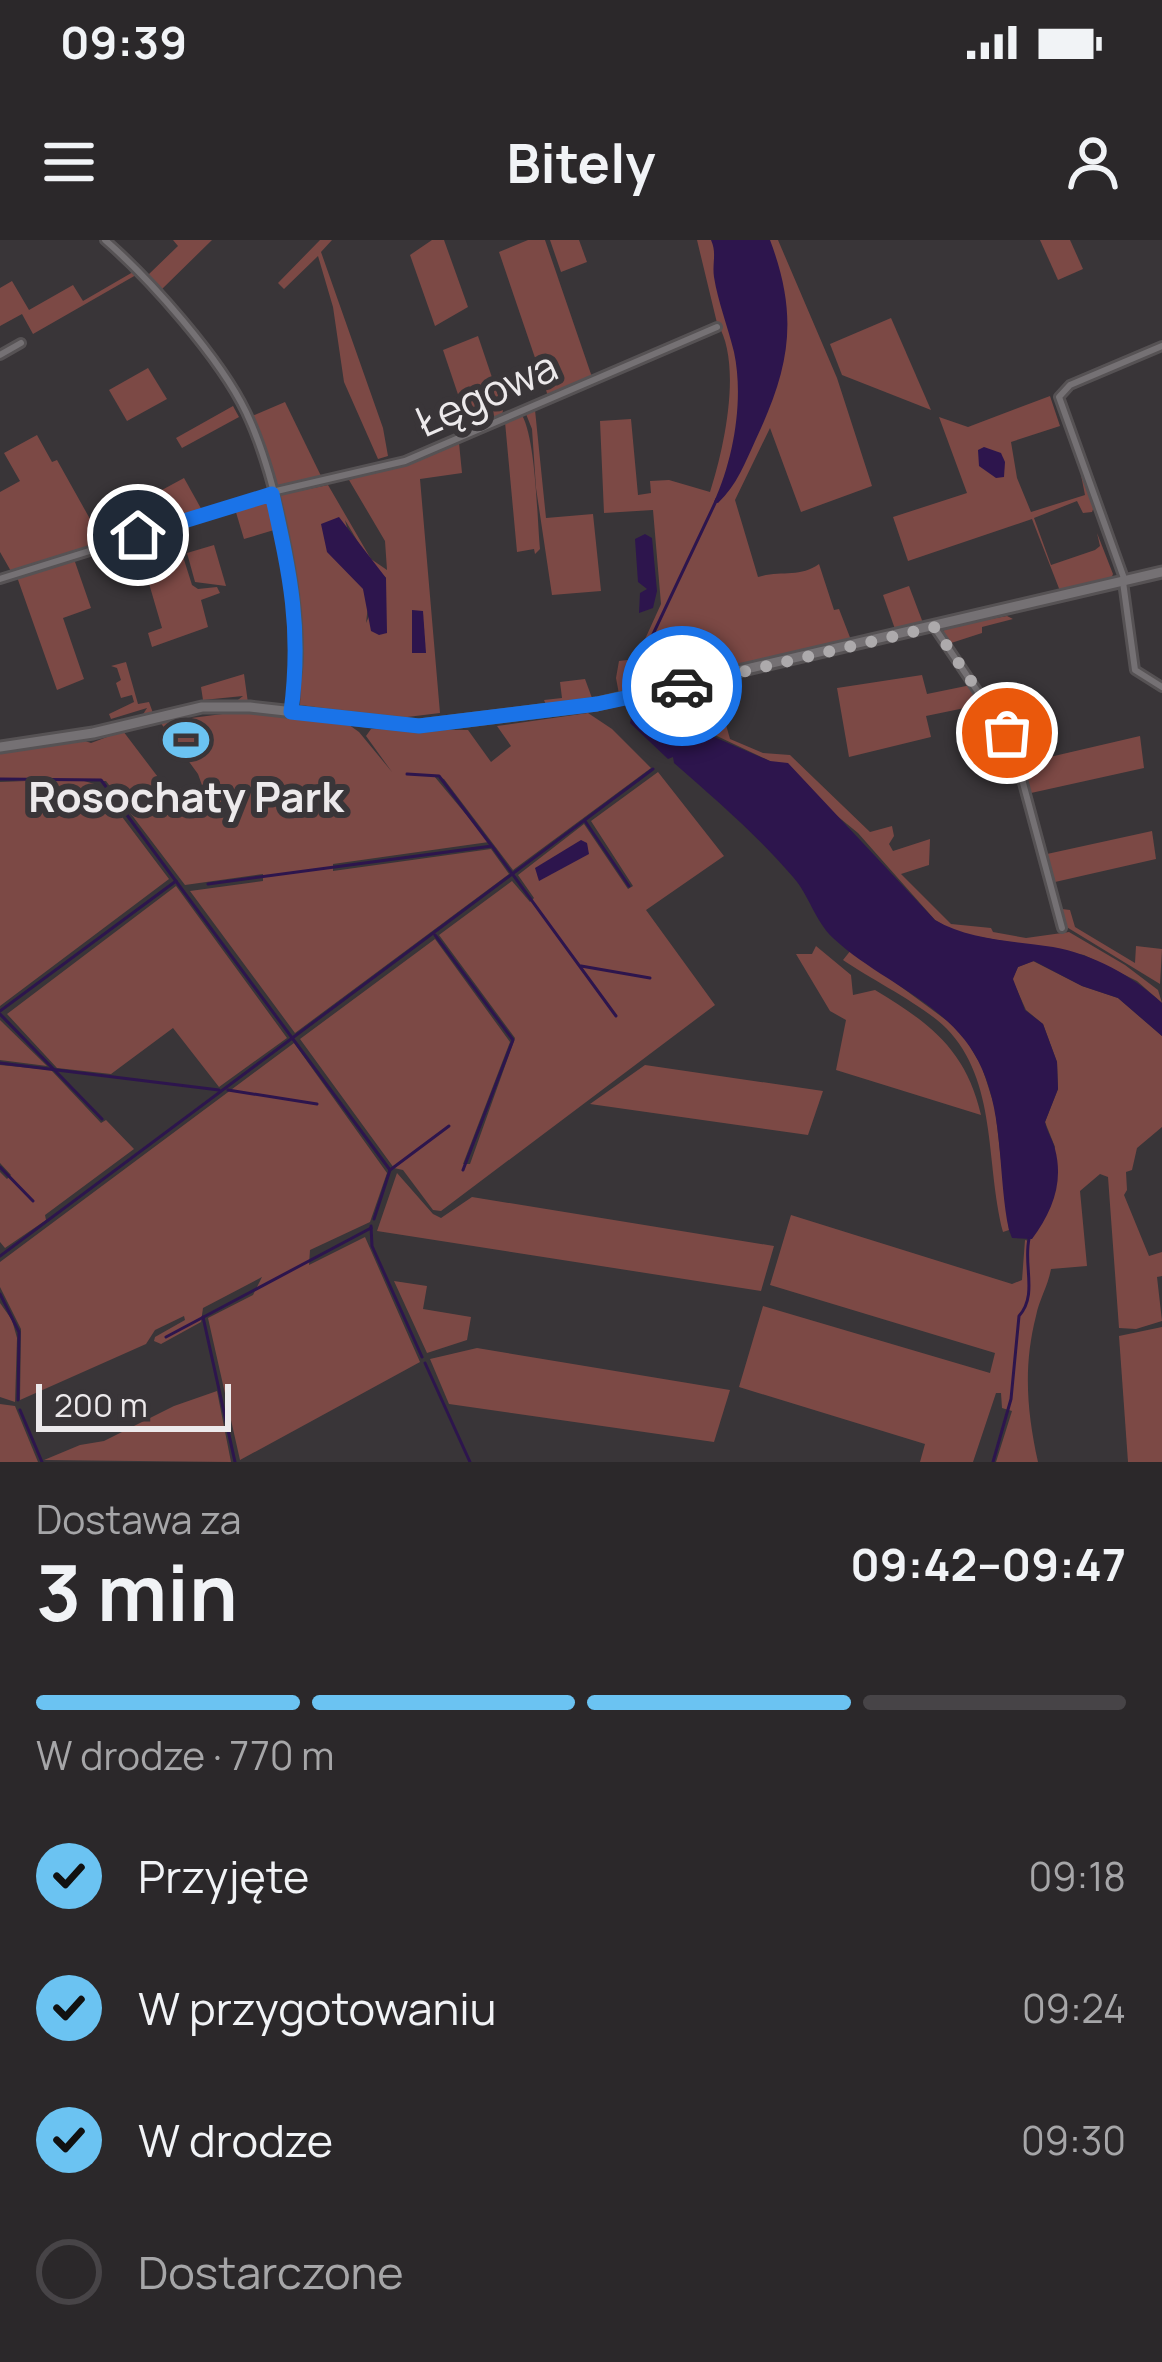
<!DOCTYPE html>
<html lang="pl">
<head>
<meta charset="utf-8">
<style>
  :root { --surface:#2b282a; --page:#373436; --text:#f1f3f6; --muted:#a6a6a8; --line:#474447; --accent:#6bc3f2 }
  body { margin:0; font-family:Manrope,sans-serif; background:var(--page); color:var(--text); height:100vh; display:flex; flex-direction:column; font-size:45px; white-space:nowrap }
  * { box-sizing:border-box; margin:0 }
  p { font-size:39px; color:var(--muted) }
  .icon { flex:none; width:66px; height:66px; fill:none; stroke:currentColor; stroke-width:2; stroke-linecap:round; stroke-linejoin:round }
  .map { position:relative; height:1222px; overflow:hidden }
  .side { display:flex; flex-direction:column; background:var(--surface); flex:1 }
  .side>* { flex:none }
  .scale { position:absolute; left:36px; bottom:30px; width:195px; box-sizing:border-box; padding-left:12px; border:6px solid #ece9eb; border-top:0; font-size:33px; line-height:42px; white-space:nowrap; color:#ece9eb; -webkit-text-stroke:9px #393538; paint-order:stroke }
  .pin { position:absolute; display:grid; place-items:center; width:102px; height:102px; color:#fff; margin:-51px; border:6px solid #fff; border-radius:50%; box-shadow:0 3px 12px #0007 }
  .courier { position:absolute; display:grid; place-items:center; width:120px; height:120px; margin:-60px; border:9px solid #1a73e8; border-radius:50%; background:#fff; color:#222; box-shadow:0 3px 15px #0007 }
  .overview em { font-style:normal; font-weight:700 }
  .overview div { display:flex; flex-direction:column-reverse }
  .overview { display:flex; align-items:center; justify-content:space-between; height:204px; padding:0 36px }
  h1 { font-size:78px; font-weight:700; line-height:90px }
  .bar { display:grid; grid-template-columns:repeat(4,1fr); gap:18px 12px; align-content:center; height:144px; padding:0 36px }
  .bar i { height:15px; border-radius:9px; background:var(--line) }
  .bar .on { background:var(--accent) }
  .bar p { grid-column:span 4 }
  ol { padding:0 36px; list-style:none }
  li { display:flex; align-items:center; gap:36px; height:132px }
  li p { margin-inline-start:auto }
  li .icon { padding:12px; border-radius:50%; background:var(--accent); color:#111; stroke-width:4 }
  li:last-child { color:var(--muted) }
  li i { width:66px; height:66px; border:6px solid var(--line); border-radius:50% }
  .status { display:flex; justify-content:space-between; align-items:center; height:84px; padding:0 60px; background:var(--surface); direction:ltr }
  .status svg { height:33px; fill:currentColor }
  header { display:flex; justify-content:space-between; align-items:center; height:156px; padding:0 36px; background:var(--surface); font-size:54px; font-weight:700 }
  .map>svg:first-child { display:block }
</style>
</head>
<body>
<div class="status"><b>09:39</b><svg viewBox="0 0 49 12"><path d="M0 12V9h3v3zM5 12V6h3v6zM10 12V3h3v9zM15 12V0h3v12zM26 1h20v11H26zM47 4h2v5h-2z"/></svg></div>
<header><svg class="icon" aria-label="menu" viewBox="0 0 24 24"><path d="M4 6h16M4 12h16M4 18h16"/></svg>Bitely<svg class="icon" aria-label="person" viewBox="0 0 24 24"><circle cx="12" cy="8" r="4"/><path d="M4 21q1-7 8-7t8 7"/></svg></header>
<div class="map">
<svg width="1162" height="1222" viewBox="0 0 1162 1222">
  <rect width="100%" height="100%" fill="#393538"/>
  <g fill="#7c4945" fill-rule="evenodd">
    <polygon points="173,0 212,0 161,50 148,35 178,6"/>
    <polygon points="320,0 332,0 321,12 383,188 388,216 378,219 344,142 333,67 318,16 284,49 278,43"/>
    <polygon points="432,0 444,0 468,67 435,86 410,15"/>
    <polygon points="528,0 545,0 592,137 548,156 499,12"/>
    <polygon points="550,0 579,0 587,22 561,32"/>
    <path d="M 697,0 L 778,0 L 837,138 L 872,246 L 801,272 L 770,188 L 735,260 L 758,337 C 781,330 800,338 819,324 L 834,370 L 839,369 L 851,400 L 619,454 L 616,438 L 619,421 L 636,419 L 661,364 L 653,270 L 604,273 L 600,181 L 631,179 L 638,255 L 651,253 L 650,241 L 669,240 L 710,252 C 724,209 743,123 717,83 Z"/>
    <polygon points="1040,0 1070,0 1083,29 1058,40"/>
    <polygon points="133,32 136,35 33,94 22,74 0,86 0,48 12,41 29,70 73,45 83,61"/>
    <polygon points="891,78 931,170 842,135 830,104"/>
    <polygon points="478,96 503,170 502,176 470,190 443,110"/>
    <polygon points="148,128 167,159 127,181 109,150"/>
    <polygon points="1050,156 1060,186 1011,202 1017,238 1031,272 1085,255 1081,235 1094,267 1092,272 1083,273 1077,261 1034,278 1051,325 1095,310 1100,306 1097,293 1113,334 1111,339 1060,351 1032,279 908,321 893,277 967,253 939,177 968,187"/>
    <polygon points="285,162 322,238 275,249 252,176"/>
    <polygon points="233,166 239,177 182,208 176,198"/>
    <polygon points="535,170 546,278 593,274 601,351 552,355 536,248 532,189 526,174"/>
    <path d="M 522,175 C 536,201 537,277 540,309 L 535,314 L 534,309 L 517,312 L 505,182 Z"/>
    <polygon points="37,195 52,222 57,220 104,304 12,333 0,312 0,252 20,241 4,213"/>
    <path d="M 459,203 L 462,233 L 420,239 L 440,473 L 399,478 L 300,465 L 302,412 L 291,324 L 275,256 L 328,245 L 371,319 L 387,330 L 385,301 L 349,240 ZM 345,280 L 367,317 L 386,338 L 366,383 L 368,366 Z"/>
    <polygon points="184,238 203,272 141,292 127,269"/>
    <polygon points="268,260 274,290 244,299 235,269"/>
    <polygon points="174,288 192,345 198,349 217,347 220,353 201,360 208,387 152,407 148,393 162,388 136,299 150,295 158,321 180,315 175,292 164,295 162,291"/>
    <polygon points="214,305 226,346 195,342 187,313"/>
    <polygon points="74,319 91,368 63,378 84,439 57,450 17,337"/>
    <polygon points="909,346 923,383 895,389 883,355"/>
    <polygon points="1007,376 1013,379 982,387 982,393 948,404 941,394 947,387"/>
    <polygon points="126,422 138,464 149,462 153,473 142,476 147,468 111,479 109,474 134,462 132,455 121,458 116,443 121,440 117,428 111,426"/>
    <polygon points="244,434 248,463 234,463 243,456 203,460 201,447"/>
    <polygon points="922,435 927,454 971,445 984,464 926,476 931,497 849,517 837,448"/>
    <polygon points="740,437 741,442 716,449 730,499 763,513 790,515 870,592 892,586 894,596 889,604 893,611 930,599 929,625 901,634 951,684 991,688 993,692 1026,698 1069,692 1125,725 1158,750 1162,763 1137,741 1084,715 957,693 935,680 858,593 770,521 645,462"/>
    <polygon points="585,439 592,458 546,465 544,460 562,458 560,442"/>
    <polygon points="238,472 345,482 359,492 392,532 366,496 371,489 468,490 491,522 511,506 497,486 588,473 612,489 651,528 513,630 444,539 434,536 489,602 333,624 333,631 491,609 509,634 295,793 190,651 263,641 263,634 185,645 106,541 84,541 98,545 169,639 0,766 0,542 26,541 0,539 0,512 82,500 91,503 123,491 167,549 203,548 198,534 160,482"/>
    <polygon points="1140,496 1144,528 1031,553 1024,523"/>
    <polygon points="658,532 724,616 646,670 715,765 441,971 433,970 403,930 394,928 300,799 435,699 510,802 463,924 470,924 515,798 439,695 512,641 530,662 534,658 518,635 584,584 628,649 633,646 591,581"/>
    <polygon points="1152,591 1156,619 1055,642 1047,614"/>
    <polygon points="176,646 287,798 219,847 173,788 111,834 57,828 7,774"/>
    <polygon points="1062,669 1070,670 1075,687 1135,723 1136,706 1162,709 1160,744 1065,686"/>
    <path d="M 816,706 L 851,735 L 853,755 L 875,750 C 930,783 966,810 981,875 L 836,830 L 846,780 L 830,771 L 796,714 L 812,714 Z"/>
    <path d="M 851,710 L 961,791 L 982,827 L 995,868 L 1009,990 L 1003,992 C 985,922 998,841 946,788 C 923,765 872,740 843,720 Z"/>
    <path d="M 1033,721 L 1082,746 L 1118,758 L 1162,796 L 1162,887 L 1137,908 L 1132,930 L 1126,932 L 1127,950 L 1124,955 L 1149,1016 L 1162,1012 L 1162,1036 L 1157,1037 L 1162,1081 L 1136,1089 L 1119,1088 L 1108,937 L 1100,934 L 1080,951 L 1087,1026 L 1051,1029 C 1048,1046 1039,1060 1036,1076 C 1023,1127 1027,1172 1038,1222 L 996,1222 L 1012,1171 L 1002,1168 L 1001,1153 L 996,1153 L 973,1222 L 920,1222 L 925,1204 L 739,1147 L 763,1066 L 990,1133 L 995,1113 L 770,1045 L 791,975 L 1012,1044 L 1022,1040 L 1025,1000 L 1029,1001 L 1055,907 L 1045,882 L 1058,849 L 1057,822 L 1043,784 L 1026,770 L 1012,739 L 1018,727 Z"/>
    <polygon points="0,780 47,826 0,820"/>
    <polygon points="294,803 387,933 370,982 310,1010 309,1025 365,997 420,1122 240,1220 208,1078 253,1055 262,1037 203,1068 201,1082 161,1104 154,1101 155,1097 185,1080 184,1076 155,1090 146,1104 20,1160 21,1089 0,1047 0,1022"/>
    <polygon points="0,825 51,830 101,883 106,880 134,909 45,975 46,980 5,1008 0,1002 0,932 7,939 11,935 0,923"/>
    <polygon points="645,825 823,851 808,895 590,864"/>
    <polygon points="397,933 433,974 441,978 472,957 774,1006 761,1051 377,991"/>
    <polygon points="394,1041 427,1046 423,1069 471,1077 467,1100 427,1113"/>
    <polygon points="0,1063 12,1080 17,1098 15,1162 0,1157"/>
    <polygon points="1162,1087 1162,1222 1128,1222 1119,1096"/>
    <polygon points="477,1108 730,1150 714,1202 449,1164 430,1119"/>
    <polygon points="217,1151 231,1222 44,1220 80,1205 104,1201 174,1166"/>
    <polygon points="0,1164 15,1166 38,1222 0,1222"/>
  </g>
  <g fill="#2d154d">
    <path d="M 711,0 L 770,0 C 799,77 790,127 756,199 C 745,223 737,245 718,263 L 714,262 C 734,218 744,159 734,112 C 728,87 718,62 714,37 C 712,23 717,13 711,0 Z"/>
    <polygon points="984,207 1001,213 1005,222 1004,237 996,238 979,226 978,210"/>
    <polygon points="339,277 386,338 387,393 379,395 371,391 363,349 327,312 321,284"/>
    <polygon points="645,294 652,298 657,351 653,368 639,373 640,353 647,349 638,342 635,299"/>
    <polygon points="412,370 423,371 426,413 412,413"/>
    <path d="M 645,462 L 705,493 L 770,521 L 788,523 L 935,680 C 969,700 1013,701 1053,707 C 1093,714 1133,736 1162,763 L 1162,796 L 1118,758 L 1082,746 L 1034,721 L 1018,727 L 1013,739 L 1025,770 L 1043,784 L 1057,822 L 1058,849 L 1045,882 C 1047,892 1053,900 1055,909 C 1064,943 1052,972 1032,999 L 1012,998 L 1009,990 C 998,938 1004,878 982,829 C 955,765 881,743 833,698 C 815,681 809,655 793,637 C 757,595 715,559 674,523 L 673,517 L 668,519 L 630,483 L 632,476 L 639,470 L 639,463 Z"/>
    <polygon points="581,600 587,603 589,614 539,641 535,628"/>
  </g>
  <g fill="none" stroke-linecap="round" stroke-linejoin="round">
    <g stroke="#2d154d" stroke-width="3">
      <polyline points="643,464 637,428 717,259"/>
      <polyline points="407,534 439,536 491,605"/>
      <polyline points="0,539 101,540 390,930"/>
      <polyline points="585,581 629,646"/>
      <polyline points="208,644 492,606 616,776"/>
      <polyline points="435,695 513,800 463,930"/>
      <polyline points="581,726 650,738"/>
      <polyline points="0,771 176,641"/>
      <polyline points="0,774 102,879"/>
      <polyline points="0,823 219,850"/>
      <polyline points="228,850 317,864"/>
      <polyline points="0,927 33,961"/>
      <polyline points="374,979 390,930 449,886"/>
      <polyline points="371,986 372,1006 422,1117"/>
      <polyline points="0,1016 653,529"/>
      <polyline points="0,1054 19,1092 18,1160"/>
      <polyline points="203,1077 235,1222"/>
      <polyline points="166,1097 371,988"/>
      <polyline points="425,1123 470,1222"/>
      <polyline points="20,1170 42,1222"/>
      <path d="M 993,1222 L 1011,1159 L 1019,1076 C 1038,1055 1023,1025 1029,999"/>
    </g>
    <g stroke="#565254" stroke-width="12">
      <g id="street">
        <path d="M 105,0 C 150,39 220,118 246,172 C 275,233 299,349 298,416 C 298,435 293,454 291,472"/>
        <polyline points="0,115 21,103"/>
        <polyline points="272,252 405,221 717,87"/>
        <polyline points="0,339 272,254"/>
        <polyline points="1125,341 1059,157 1070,145 1162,106"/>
        <polyline points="1123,342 1135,430 1162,447"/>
        <polyline points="934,387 1012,502 1062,688"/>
      </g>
    </g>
    <g stroke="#565254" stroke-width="15">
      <polyline id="secondary" points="0,507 93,493 202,467 250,467 419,486 597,464 1162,332"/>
    </g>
    <use href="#street" stroke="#757174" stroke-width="6"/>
    <use href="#secondary" stroke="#757174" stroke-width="9"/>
  </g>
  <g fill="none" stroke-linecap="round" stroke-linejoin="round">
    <polyline stroke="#adaaac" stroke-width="12" stroke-dasharray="0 21.6" points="682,446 934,387 1007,493"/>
    <path stroke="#1a73e8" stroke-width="15" d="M 138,295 L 272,254 C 290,335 302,388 291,472 L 419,486 L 597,464 L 682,446"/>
  </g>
  <defs>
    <g id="stadium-bare" transform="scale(3.6)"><path d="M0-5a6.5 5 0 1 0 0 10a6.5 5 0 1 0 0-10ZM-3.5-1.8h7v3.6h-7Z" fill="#6bc3f2" stroke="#393538" stroke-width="2.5" paint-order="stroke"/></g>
  </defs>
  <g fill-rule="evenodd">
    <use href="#stadium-bare" x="186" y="500"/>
  </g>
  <g text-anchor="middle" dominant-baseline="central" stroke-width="12" stroke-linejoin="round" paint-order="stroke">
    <g font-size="42" fill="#ece9eb" stroke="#393538">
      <text transform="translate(486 153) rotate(-24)">Łęgowa</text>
    </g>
    <g font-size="42" font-weight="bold" fill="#ece9eb" stroke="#393538">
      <text x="186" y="556">Rosochaty Park</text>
    </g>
  </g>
</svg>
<div class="scale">200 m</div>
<div class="pin" style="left:1007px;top:493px;background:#ea580c"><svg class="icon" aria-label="bag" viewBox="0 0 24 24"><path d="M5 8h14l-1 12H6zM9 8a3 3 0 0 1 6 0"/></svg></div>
<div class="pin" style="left:138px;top:295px;background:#1f2937"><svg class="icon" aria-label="home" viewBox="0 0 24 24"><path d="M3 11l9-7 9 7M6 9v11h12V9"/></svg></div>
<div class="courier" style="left:682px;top:446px"><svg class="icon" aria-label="car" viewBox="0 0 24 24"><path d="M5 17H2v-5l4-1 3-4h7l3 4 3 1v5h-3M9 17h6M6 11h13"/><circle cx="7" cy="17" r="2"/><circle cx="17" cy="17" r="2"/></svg></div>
</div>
<section class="side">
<div class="overview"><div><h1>3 min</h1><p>Dostawa za</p></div><em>09:42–09:47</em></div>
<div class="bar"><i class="on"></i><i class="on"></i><i class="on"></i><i></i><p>W drodze · 770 m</p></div>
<ol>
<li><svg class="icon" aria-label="check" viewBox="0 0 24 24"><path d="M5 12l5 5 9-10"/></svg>Przyjęte<p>09:18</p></li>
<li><svg class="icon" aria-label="check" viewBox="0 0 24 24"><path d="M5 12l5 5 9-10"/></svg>W przygotowaniu<p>09:24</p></li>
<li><svg class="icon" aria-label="check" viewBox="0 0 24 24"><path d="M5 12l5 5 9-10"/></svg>W drodze<p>09:30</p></li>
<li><i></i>Dostarczone</li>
</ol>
</section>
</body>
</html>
